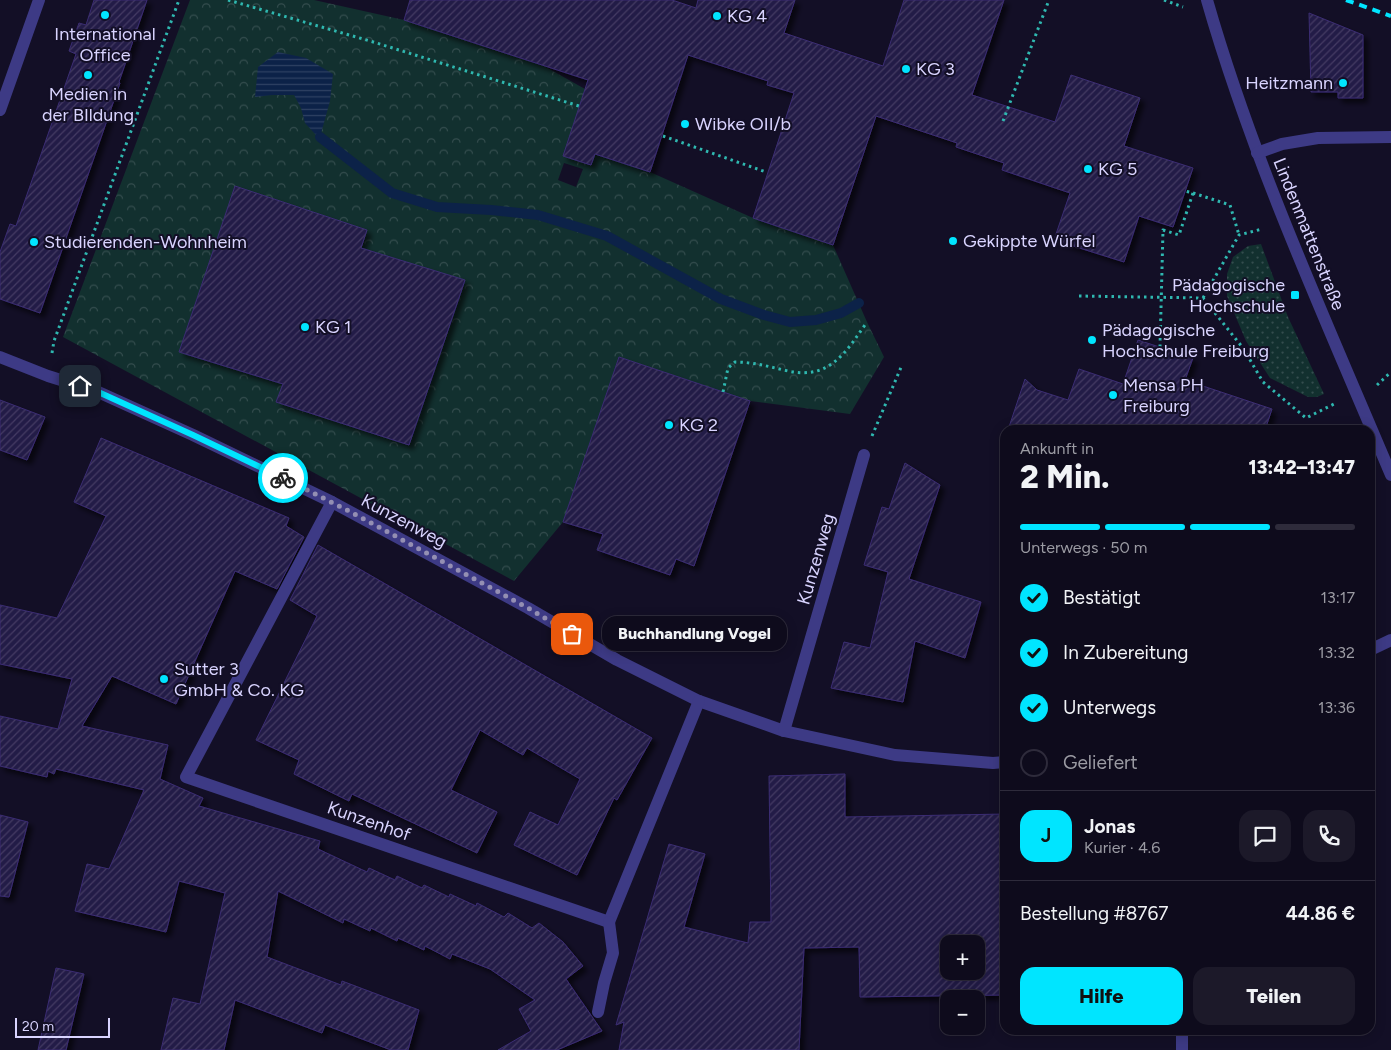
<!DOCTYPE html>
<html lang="de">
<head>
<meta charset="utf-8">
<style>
  :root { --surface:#0e0b1c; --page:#1c1929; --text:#f1f3f6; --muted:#9b9ba3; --line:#2e2b3b; --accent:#00e5ff }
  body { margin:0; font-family:Figtree,sans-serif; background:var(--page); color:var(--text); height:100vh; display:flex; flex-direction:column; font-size:19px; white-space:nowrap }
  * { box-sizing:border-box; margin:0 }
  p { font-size:16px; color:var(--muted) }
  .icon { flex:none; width:28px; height:28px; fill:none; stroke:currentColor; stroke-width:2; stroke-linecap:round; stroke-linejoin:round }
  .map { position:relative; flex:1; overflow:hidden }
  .side { position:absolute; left:1000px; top:425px; width:375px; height:610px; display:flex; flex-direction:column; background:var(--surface); border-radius:15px; box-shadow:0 2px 12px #0003,0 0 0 1px var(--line) }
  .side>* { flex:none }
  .fabs { position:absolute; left:940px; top:935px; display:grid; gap:10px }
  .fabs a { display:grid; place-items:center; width:45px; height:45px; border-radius:10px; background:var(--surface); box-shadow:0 2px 12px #0003,0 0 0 1px var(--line); font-size:25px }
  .scale { position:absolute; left:15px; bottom:12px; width:95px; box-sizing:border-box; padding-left:5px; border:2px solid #d9d4ff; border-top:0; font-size:14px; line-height:18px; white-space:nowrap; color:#d9d4ff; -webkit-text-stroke:4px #130f26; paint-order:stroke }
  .pin { position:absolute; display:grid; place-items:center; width:42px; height:42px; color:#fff; margin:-21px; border-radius:10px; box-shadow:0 2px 8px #0006 }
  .courier { position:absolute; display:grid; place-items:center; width:50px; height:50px; margin:-25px; border:4px solid #00e5ff; border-radius:50%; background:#fff; color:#222; box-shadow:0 1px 6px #0007 }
  .bubble { position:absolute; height:35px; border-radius:15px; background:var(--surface); box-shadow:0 2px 12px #0003,0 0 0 1px var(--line); font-size:16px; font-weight:800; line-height:35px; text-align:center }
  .head em { font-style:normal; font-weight:800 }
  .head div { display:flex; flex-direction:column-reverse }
  .head { display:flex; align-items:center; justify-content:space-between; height:85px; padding:0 20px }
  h1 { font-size:32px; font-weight:800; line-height:38px }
  .bar { display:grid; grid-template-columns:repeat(4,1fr); gap:8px 5px; align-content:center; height:60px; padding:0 20px }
  .bar i { height:6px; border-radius:4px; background:var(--line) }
  .bar .on { background:var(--accent) }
  .bar p { grid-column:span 4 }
  .line { display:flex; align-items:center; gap:12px; padding:0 20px; border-top:1px solid var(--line) }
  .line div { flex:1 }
  .round { display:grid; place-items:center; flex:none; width:52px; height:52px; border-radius:15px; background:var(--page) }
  ol { padding:0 20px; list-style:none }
  li { display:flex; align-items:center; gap:15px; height:55px }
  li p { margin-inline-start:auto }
  li .icon { padding:5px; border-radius:50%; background:var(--accent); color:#111; stroke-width:4 }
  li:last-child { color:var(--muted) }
  li i { width:28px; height:28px; border:2px solid var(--line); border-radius:50% }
  .action { display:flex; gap:10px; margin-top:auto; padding:10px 20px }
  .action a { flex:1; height:58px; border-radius:15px; background:var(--accent); color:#111; font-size:20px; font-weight:800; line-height:58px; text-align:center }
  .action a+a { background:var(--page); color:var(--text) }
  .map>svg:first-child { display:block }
</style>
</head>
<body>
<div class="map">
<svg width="1391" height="1050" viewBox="0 0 1391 1050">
  <defs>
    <pattern id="grass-dots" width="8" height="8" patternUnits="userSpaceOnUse" patternTransform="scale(1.25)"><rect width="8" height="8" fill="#12302f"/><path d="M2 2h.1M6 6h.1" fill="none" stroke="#344d4e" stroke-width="1.8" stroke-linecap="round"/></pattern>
    <pattern id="park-crowns" width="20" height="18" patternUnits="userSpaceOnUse" patternTransform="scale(1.25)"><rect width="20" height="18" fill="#12302f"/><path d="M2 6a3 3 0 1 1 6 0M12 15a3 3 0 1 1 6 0" fill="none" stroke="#344d4e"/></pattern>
    <pattern id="water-rules" width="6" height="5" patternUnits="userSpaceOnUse" patternTransform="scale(1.25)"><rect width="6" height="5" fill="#0c2248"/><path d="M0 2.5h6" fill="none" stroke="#2f4163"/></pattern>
    <pattern id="building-hatch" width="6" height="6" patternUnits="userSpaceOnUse" patternTransform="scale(1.25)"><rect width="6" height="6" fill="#241b47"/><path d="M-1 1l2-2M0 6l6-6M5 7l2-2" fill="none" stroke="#433b63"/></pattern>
    <filter id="shadow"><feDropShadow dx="4.5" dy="4.5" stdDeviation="2.5" flood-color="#0009"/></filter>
  </defs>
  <rect width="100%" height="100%" fill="#130f26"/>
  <polygon fill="url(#grass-dots)" points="1261,244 1288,317 1324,394 1317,397 1308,397 1270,378 1246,341 1227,296 1227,274 1233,257 1248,246"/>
  <path fill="url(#park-crowns)" fill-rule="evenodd" d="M 190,0 L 314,0 L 404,20 L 544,66 L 585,89 L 564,156 L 591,165 L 595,154 L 650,172 L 753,218 L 779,227 L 783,217 L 810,226 L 807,236 L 833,245 L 867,322 L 884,357 L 850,414 L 750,401 L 619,357 L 563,522 L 514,581 L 63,337 ZM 564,163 L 583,169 L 576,187 L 558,180 Z"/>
  <polygon fill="url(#water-rules)" points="278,52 306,58 333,74 330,101 320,137 315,134 305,123 301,108 294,95 272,95 255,97 258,67"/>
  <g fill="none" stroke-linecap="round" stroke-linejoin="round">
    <polyline stroke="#0c2248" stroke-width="10" points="320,137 392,193 437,207 491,210 538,215 607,236 721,299 764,315 790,322 816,320 841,313 859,303"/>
  </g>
  <g fill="url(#building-hatch)" stroke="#3b2d73" fill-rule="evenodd" filter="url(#shadow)">
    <polygon points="94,0 147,0 119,82 120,83 40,313 0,299 0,252 10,224 16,226 76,54 69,51 79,23 86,25"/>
    <polygon points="410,0 672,0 696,8 698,0 795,0 784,33 883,66 904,0 1004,0 972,95 1055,122 1071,75 1140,98 1124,146 1193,168 1173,227 1139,216 1124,262 1054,240 1070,193 1002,170 1004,163 956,147 957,143 876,116 833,245 753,218 794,93 767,85 768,81 688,55 650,172 595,154 591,165 563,156 588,80 404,20"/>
    <polygon points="1309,13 1363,35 1363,98 1338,98 1338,92 1311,92"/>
    <polygon points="235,186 367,230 361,248 465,280 409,445 276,402 283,384 179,352"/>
    <polygon points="1138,340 1193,358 1185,380 1272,409 1265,430 1008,430 1025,379 1037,390 1068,400 1079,369 1123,384"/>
    <polygon points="619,357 750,401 694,566 676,559 670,575 597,550 603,534 563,522"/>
    <polygon points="0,400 45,417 27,460 0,450"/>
    <polygon points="101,438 289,518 286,526 304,537 277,589 235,571 176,704 112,676 82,726 168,745 160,779 203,798 199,806 320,841 318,849 367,872 369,868 395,880 397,876 422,888 424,885 449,897 450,894 476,906 477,903 504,917 508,913 532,928 539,923 563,942 583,966 566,979 602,1031 557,1050 498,1050 531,1031 519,1009 535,1000 490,969 452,954 450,959 425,946 424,950 398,938 397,941 371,928 370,931 344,919 343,923 278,891 267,957 341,985 342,981 419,1010 408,1050 391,1050 325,1025 322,1033 235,1000 224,1050 161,1050 173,998 200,1004 225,893 179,881 166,932 75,911 87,864 109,869 144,790 56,769 54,774 48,771 47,777 0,766 0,716 58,729 72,679 0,664 0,605 57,618 106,516 74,502"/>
    <polygon points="905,463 940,485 909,579 981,602 965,658 915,641 903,702 831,688 844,642 870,648 888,572 864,565 882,507 889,509"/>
    <polygon points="318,545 652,738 617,800 614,798 577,875 514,845 530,812 558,825 580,779 527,748 523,755 480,730 451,790 497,812 477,853 352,794 349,801 294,774 299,760 256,740 317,616 290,600"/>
    <path d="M 845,774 L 845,817 L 1005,814 L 1005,995 L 860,997 L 859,947 L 804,948 L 799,1050 L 619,1050 L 624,1022 L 616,1025 L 669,844 L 705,854 L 684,927 L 748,943 L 750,922 L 771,922 L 769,776 ZM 949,944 L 976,944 L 976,971 L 949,971 Z"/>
    <polygon points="0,815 28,822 9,897 0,896"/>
    <polygon points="56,968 84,974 66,1050 38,1050"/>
  </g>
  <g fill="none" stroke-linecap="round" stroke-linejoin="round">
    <g stroke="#2fb8b0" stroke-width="3" stroke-dasharray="2.5 4" stroke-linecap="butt">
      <polyline points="228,0 370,41 579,106"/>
      <polyline points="1164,0 1183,7"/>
      <polyline points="1003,121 1049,0"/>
      <polyline points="663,136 766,172"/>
      <polyline points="1193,193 1230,205 1239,235"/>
      <polyline points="1079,296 1203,298 1243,348 1263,382 1306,418 1336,403"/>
      <polyline points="1203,298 1239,235 1262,229"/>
      <polyline points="1160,347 1163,230 1179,235 1193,193 1185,191"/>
      <polyline points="52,353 54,341 179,0"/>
      <polyline points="1377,385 1391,372"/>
      <path d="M 723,392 L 728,368 L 735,362 C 754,362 770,367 788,371 C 830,380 846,352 867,322"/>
      <polyline points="872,436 902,365"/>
    </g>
    <g stroke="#3d3a85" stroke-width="12">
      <path d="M 1207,0 C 1254,164 1325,318 1391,475"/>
      <polyline points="0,110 39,0"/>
      <polyline points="1257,153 1282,144 1318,138 1391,137"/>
      <polyline points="0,357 48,376 96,391 193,435 332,502 528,608 617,660 699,701 784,731 895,755 993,763 1005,762"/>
      <polyline points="332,502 186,777 609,922 699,701"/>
      <polyline points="1370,650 1391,640"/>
      <polyline points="784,731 864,455"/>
      <polyline points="598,1012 604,983 613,953 609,922"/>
      <polyline points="1182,1030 1182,1050"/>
    </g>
    <polyline stroke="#00e5ff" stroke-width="4" stroke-dasharray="8 6" stroke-linecap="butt" points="1346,0 1391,16"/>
  </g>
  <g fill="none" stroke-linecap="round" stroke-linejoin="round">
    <polyline stroke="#948fb3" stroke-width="5" stroke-dasharray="0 9" points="283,478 349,511 528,608 572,634"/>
    <polyline stroke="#00e5ff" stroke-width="6" points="80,386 96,391 193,435 283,478"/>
  </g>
  <g fill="#00e5ff" stroke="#130f26" stroke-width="2">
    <circle cx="105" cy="15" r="5"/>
    <circle cx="717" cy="16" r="5"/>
    <circle cx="906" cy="69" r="5"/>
    <circle cx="88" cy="75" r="5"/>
    <circle cx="1343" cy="83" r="5"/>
    <circle cx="685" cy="124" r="5"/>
    <circle cx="1088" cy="169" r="5"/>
    <circle cx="953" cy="241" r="5"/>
    <circle cx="34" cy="242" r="5"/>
    <rect x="1290" y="290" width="10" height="10" rx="2.5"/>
    <circle cx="305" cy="327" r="5"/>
    <circle cx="1092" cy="340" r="5"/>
    <circle cx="1113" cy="395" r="5"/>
    <circle cx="669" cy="425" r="5"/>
    <circle cx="164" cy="679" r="5"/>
  </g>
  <g text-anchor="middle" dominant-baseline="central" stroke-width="4" stroke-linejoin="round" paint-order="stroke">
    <g font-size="18" fill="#d9d4ff" stroke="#130f26" text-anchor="start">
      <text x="727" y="16">KG 4</text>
      <text x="105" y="34" text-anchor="middle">International<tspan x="105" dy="21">Office</tspan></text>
      <text x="916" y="69">KG 3</text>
      <text x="1333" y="83" text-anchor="end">Heitzmann</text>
      <text x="88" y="94" text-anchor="middle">Medien in<tspan x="88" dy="21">der BIldung</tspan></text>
      <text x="695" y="124">Wibke OII/b</text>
      <text x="1098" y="169">KG 5</text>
      <text x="963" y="241">Gekippte Würfel</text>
      <text x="44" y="242">Studierenden-Wohnheim</text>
      <text x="1285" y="285" text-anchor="end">Pädagogische<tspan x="1285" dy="21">Hochschule</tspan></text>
      <text x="315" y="327">KG 1</text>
      <text x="1102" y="330">Pädagogische<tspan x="1102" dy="21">Hochschule Freiburg</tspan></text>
      <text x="1123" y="385">Mensa PH<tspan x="1123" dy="21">Freiburg</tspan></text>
      <text x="679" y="425">KG 2</text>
      <text x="174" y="669">Sutter 3<tspan x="174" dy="21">GmbH &amp; Co. KG</tspan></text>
    </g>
    <g font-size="18" fill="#d9d4ff" stroke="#130f26">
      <text transform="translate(1309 234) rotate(68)">Lindenmattenstraße</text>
      <text transform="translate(404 521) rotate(28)">Kunzenweg</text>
      <text transform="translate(816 559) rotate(-74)">Kunzenweg</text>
      <text transform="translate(369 821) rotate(19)">Kunzenhof</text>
    </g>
  </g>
</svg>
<div class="fabs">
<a>+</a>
<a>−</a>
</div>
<div class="scale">20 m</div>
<div class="pin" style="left:572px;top:634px;background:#ea580c"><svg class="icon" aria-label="bag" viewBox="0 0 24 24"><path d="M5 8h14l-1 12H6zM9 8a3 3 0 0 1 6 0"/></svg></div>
<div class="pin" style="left:80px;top:386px;background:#1f2937"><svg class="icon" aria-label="home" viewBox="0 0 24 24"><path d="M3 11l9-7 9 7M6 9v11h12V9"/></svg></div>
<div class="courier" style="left:283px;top:478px"><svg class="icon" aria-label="bike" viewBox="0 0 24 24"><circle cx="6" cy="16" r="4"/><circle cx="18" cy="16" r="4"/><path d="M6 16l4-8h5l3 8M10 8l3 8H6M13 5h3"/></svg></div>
<div class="bubble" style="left:602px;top:616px;width:185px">Buchhandlung Vogel</div>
<section class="side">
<div class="head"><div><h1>2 Min.</h1><p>Ankunft in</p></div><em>13:42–13:47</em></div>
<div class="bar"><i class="on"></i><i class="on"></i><i class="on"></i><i></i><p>Unterwegs · 50 m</p></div>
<ol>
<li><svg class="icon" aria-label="check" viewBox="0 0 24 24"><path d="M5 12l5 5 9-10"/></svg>Bestätigt<p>13:17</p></li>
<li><svg class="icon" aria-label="check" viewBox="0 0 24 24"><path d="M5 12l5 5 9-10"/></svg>In Zubereitung<p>13:32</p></li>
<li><svg class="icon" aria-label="check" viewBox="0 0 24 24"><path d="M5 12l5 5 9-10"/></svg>Unterwegs<p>13:36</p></li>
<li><i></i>Geliefert</li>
</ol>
<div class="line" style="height:90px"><b class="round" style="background:var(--accent);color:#111">J</b><div><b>Jonas</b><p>Kurier · 4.6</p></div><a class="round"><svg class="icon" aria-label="chat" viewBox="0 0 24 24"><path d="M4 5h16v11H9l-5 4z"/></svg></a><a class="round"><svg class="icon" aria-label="phone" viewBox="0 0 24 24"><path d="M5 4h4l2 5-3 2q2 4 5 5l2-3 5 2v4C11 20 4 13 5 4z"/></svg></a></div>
<div class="line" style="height:65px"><div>Bestellung #8767</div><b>44.86 €</b></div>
<div class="action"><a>Hilfe</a><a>Teilen</a></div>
</section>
</div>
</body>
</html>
